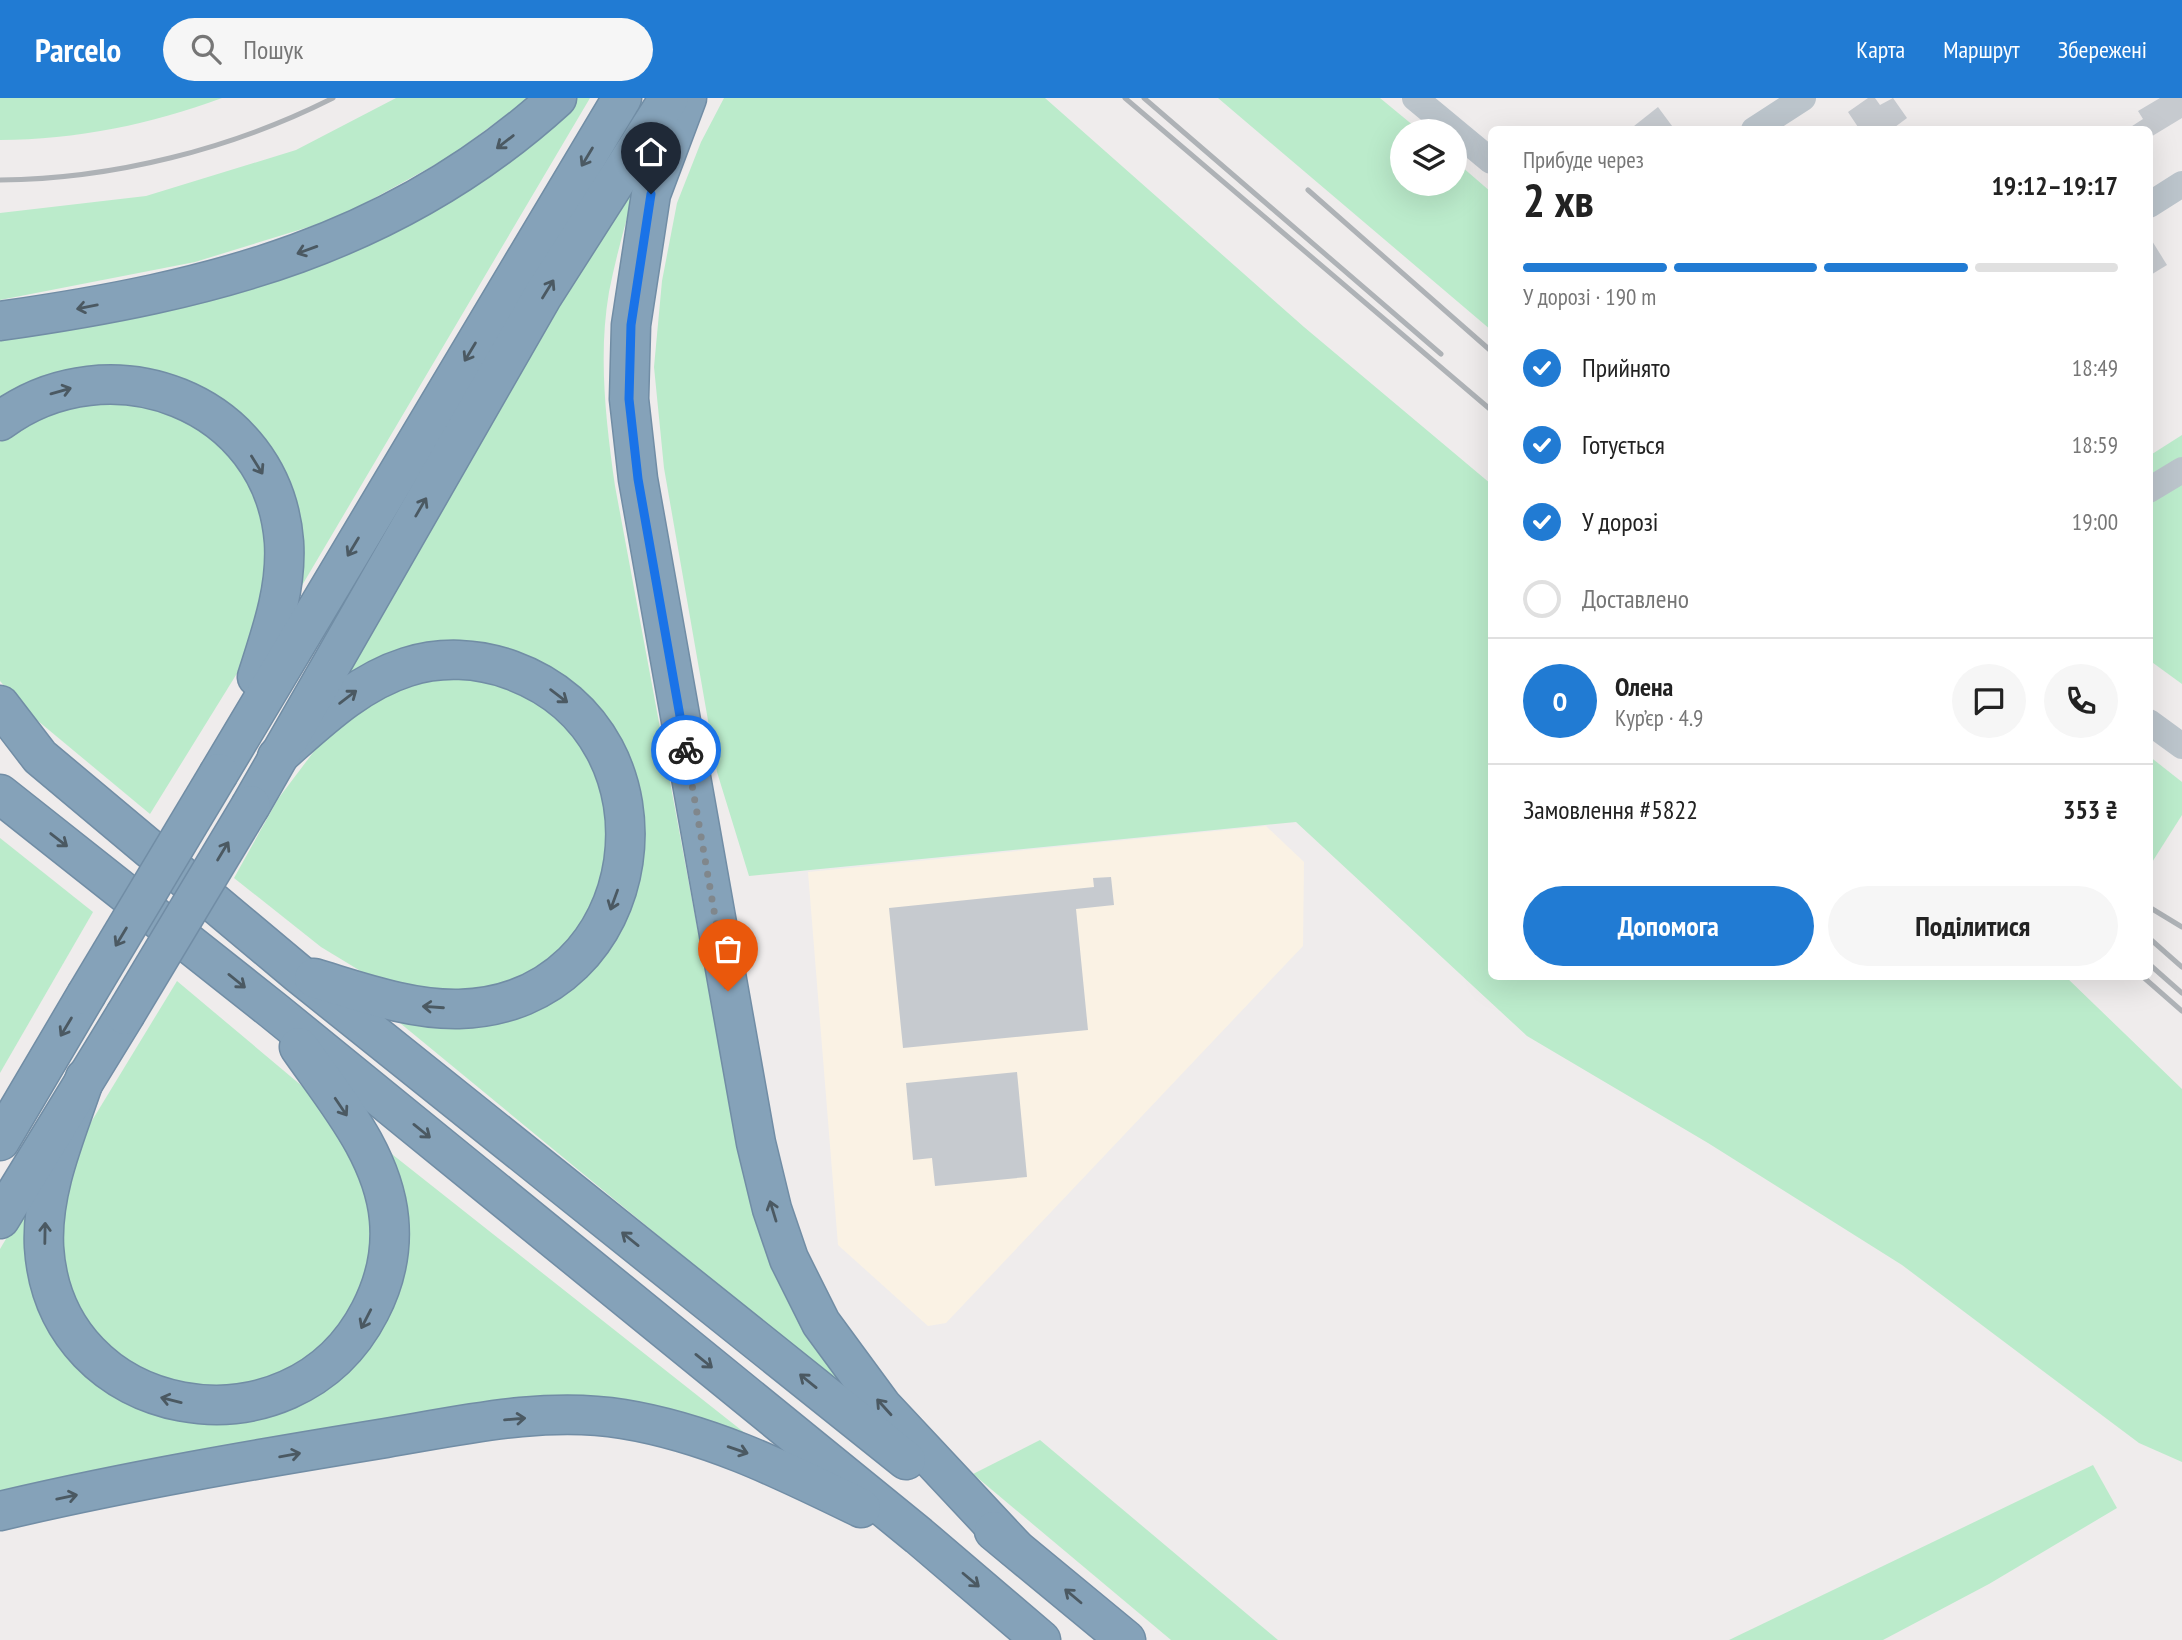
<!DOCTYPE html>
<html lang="uk">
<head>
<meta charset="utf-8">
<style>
  :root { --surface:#fff; --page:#f6f6f6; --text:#222; --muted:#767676; --line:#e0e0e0; --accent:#217bd3 }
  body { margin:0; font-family:"PT Sans Narrow",sans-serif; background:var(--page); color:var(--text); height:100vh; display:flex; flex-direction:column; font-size:26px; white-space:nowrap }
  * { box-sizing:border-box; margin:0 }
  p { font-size:23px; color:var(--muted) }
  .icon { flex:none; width:38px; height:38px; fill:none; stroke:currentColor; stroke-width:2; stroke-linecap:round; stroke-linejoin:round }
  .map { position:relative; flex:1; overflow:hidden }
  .drawer { position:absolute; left:1488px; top:28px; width:665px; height:854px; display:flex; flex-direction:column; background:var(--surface); border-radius:10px; box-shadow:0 7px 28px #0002 }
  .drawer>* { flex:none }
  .fabs { position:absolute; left:1390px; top:21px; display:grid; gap:14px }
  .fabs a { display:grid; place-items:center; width:77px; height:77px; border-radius:50%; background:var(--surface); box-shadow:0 7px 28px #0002; font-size:35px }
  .pin { position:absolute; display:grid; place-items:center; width:60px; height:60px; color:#fff; margin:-72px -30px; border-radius:50% 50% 50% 0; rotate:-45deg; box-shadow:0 0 7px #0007 }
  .pin .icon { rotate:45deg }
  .courier { position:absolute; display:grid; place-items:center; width:70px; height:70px; margin:-35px; border:5px solid #1a73e8; border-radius:50%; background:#fff; color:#222; box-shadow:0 2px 9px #0007 }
  .summary em { font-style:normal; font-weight:700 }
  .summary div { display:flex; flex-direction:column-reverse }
  .summary { display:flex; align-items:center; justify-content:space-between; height:119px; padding:0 35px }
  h1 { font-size:46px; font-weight:700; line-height:52px }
  .bar { display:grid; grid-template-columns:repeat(4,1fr); gap:10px 7px; align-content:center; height:84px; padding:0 35px }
  .bar i { height:9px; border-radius:5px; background:var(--line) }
  .bar .current { background:var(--accent) }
  .bar p { grid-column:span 4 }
  .line { display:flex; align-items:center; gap:18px; padding:0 35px; border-top:2px solid var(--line) }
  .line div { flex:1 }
  .round { display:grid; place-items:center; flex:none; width:74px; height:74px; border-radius:37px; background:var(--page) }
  ol { padding:0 35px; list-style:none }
  li { display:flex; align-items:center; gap:21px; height:77px }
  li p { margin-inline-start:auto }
  li .icon { padding:7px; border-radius:50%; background:var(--accent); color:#fff; stroke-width:4 }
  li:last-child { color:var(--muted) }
  li i { width:38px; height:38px; border:4px solid var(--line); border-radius:50% }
  .button { display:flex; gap:14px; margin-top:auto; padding:14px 35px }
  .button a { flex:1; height:80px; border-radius:42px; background:var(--accent); color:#fff; font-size:28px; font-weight:700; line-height:80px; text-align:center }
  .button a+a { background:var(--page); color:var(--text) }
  header { display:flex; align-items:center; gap:42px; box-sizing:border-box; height:98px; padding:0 35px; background:var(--accent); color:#fff }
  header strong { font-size:33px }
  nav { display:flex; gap:38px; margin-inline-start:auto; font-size:24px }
  .search { width:490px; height:63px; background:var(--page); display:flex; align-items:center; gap:18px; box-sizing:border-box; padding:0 24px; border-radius:38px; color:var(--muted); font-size:26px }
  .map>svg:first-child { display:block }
</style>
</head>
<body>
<header>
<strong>Parcelo</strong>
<div class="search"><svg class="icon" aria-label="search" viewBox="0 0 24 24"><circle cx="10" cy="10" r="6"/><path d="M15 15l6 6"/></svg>Пошук</div>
<nav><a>Карта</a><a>Маршрут</a><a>Збережені</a></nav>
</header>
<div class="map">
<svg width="2182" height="1542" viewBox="0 0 2182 1542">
  <rect width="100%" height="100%" fill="#efecec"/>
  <polygon fill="#faf2e4" points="1266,728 1304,764 1303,848 946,1225 928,1228 838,1147 808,774"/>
  <g fill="#bbebcb">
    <path d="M 0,0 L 222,0 C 152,26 75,42 0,42 Z"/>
    <polygon points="396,0 529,0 449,59 338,120 195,164 0,202 0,115 146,98 296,52"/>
    <polygon points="573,0 590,0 294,501 298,434 295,399 279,366 252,331 214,300 0,308 0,236 253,184"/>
    <polygon points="724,0 1045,0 1304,229 1491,386 1491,878 2066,879 2182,991 2182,1364 2139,1345 1902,1167 1708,1045 1527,938 1296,724 749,778 717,674 664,370 654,269 662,183 677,105 701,44"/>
    <polygon points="1218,0 1380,0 1420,33 1402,33 1402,86 1454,86 1454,62 1491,94 1491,232"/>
    <path d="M 645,58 C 632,103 618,148 609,194 C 598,258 606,324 615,388 L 738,1049 L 858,1302 L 383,911 L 430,924 L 621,826 L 636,788 L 642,752 L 576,591 L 534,563 L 493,550 L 333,593 Z"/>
    <polygon points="130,298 203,326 249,377 273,452 249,556 150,716 26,613 0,583 0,344 41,314"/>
    <polygon points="2182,337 2182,586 2149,562 2149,358"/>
    <polygon points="475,573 549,603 603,669 613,779 547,873 455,901 377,883 321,849 234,780 278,701 324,640 391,587"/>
    <polygon points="2149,658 2182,684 2182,717 2149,769"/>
    <polygon points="0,740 93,814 0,975"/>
    <polygon points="177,883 302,988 341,1032 360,1063 379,1150 345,1232 270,1288 158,1286 80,1223 54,1135 82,1039"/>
    <polygon points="388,1053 755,1343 665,1314 0,1400 0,1151 29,1102 72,1261 102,1291 138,1310 205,1326 243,1323 279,1314 311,1299 342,1278 366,1251 382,1223"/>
    <polygon points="1040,1342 1278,1542 1171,1542 973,1376"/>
    <polygon points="2093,1367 2117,1410 1989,1486 1883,1542 1729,1542"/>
  </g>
  <g fill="#c6cacf">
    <polygon points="1868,0 1875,0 1880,7 1893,0 1907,20 1891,32 1860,32 1848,14"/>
    <polygon points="2160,0 2182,0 2182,20 2149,40 2149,32 2126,32 2143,21 2138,13"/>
    <polygon points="1658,9 1675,32 1629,32"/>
    <polygon points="2149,138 2167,167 2149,178"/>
    <polygon points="1111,779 1114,807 1076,811 1088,932 903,950 889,810 1094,789 1093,780"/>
    <polygon points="1017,974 1027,1079 935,1088 932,1060 913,1062 906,985"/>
  </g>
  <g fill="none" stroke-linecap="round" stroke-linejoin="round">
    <g stroke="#718da5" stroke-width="41">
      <g id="highway">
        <polyline points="687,0 651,96 631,227 629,301 638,381 756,1045 772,1111 789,1161 821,1225 882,1308 1014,1449"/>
        <path d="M 0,223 C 211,193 396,147 557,0"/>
        <path d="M 0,323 C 109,242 273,302 284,444 C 287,491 271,535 257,579"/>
        <polyline points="0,607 40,659 299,876 906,1362"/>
        <path d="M 277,659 C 317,624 356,585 407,569 C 441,558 478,560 511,572 C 688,636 651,906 459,911 C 410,912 361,894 314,880"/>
        <polyline points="219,675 622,0"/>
        <polyline points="0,696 274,913 919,1438 1041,1542"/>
        <polyline points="251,707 542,199 669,0"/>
        <path d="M 85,980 C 67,1034 41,1091 44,1149 C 55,1324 292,1365 370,1213 C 385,1184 392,1153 389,1121 C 383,1056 335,1001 299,949"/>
        <polyline points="0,1043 86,897"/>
        <polyline points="0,1121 125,917"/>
        <path d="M 0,1413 C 127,1383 257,1361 386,1340 C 463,1327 546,1308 623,1321 C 709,1335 783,1372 861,1410"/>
        <polyline points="994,1433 1126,1542"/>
      </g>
    </g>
    <g stroke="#bbc4cb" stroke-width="26">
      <polyline points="1415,0 1491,63"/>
      <polyline points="1754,32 1803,0"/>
      <polyline points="2149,107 2182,86"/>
      <polyline points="2149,392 2182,372"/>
      <polyline points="2149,624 2182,648"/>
    </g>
    <use href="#highway" stroke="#85a2b9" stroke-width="38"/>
    <g stroke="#aeb2b6" stroke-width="5">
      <polyline points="1125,0 1491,312"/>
      <polyline points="1144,0 1441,256"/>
      <path d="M 0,82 C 113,81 232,51 333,0"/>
      <polyline points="1308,92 1491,253"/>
      <polyline points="2149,809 2182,829"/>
      <polyline points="2149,840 2182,869"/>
      <polyline points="2149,866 2182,895"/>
      <polyline points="2142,878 2182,913"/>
    </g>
    <g stroke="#718da5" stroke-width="41" stroke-linecap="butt">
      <g id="highway-bridge">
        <polyline points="86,897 219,675"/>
        <polyline points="125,917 251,707"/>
      </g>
    </g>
    <use href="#highway-bridge" stroke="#85a2b9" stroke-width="38"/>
  </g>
  <defs><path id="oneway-shaft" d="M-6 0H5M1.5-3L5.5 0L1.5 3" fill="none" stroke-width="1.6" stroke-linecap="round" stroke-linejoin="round" transform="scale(1.75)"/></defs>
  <g stroke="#4b5962">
    <use href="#oneway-shaft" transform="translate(505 44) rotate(142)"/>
    <use href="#oneway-shaft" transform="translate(587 59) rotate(121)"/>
    <use href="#oneway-shaft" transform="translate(307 152) rotate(160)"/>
    <use href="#oneway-shaft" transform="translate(548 191) rotate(-58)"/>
    <use href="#oneway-shaft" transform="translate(87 209) rotate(169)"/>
    <use href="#oneway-shaft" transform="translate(470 254) rotate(121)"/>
    <use href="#oneway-shaft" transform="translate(61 293) rotate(-16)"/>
    <use href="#oneway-shaft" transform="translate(257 367) rotate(58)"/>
    <use href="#oneway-shaft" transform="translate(421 409) rotate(-60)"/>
    <use href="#oneway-shaft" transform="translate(353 449) rotate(121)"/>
    <use href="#oneway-shaft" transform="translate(559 598) rotate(37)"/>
    <use href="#oneway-shaft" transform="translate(348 599) rotate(-37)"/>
    <use href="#oneway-shaft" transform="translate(59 742) rotate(38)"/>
    <use href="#oneway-shaft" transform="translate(223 753) rotate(-59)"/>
    <use href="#oneway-shaft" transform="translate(614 802) rotate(110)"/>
    <use href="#oneway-shaft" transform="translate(121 839) rotate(121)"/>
    <use href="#oneway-shaft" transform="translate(237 883) rotate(39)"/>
    <use href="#oneway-shaft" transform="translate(433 909) rotate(-176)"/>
    <use href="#oneway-shaft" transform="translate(66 929) rotate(121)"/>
    <use href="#oneway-shaft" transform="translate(341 1009) rotate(56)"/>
    <use href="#oneway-shaft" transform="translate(422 1033) rotate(39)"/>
    <use href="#oneway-shaft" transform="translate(773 1113) rotate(-107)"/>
    <use href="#oneway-shaft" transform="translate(45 1135) rotate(-89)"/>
    <use href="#oneway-shaft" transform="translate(630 1141) rotate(-141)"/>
    <use href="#oneway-shaft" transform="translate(366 1221) rotate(117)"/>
    <use href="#oneway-shaft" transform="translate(704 1263) rotate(39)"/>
    <use href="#oneway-shaft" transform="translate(808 1283) rotate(-141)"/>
    <use href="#oneway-shaft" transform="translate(171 1302) rotate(-166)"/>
    <use href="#oneway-shaft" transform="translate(884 1309) rotate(-132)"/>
    <use href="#oneway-shaft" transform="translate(515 1321) rotate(-5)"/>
    <use href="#oneway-shaft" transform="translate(738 1352) rotate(19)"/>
    <use href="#oneway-shaft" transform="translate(290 1357) rotate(-10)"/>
    <use href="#oneway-shaft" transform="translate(67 1399) rotate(-12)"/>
    <use href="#oneway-shaft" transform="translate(971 1482) rotate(40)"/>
    <use href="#oneway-shaft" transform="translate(1073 1498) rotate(-140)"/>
  </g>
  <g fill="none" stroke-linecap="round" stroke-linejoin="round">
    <polyline stroke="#80878c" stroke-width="7" stroke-dasharray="0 12.6" points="686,652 728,893"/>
    <polyline stroke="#1a73e8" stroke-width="9" points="651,96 631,227 629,301 638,381 686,652"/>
  </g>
</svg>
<div class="fabs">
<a><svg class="icon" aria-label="layers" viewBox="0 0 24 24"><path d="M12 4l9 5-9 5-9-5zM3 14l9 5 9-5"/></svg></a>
</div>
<div class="pin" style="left:728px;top:893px;background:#ea580c"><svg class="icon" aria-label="bag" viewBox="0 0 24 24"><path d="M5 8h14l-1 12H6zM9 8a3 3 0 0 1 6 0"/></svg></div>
<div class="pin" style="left:651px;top:96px;background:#1f2937"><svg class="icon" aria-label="home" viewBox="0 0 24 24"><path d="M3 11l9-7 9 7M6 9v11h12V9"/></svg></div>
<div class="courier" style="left:686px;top:652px"><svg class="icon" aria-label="bike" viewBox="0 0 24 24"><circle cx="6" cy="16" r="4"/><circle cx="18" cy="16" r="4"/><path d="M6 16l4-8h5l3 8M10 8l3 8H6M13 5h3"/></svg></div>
<section class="drawer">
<div class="summary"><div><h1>2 хв</h1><p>Прибуде через</p></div><em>19:12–19:17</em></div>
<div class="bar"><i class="current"></i><i class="current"></i><i class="current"></i><i></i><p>У дорозі · 190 m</p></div>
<ol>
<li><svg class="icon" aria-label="check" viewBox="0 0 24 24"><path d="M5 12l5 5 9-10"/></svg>Прийнято<p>18:49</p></li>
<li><svg class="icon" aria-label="check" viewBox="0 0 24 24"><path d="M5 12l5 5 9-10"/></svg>Готується<p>18:59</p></li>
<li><svg class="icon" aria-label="check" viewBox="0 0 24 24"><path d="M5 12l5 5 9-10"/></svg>У дорозі<p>19:00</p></li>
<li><i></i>Доставлено</li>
</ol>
<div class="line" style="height:126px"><b class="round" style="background:var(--accent);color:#fff">О</b><div><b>Олена</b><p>Кур’єр · 4.9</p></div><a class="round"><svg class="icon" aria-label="chat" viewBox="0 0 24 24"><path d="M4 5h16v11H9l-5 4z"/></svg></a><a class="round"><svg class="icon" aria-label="phone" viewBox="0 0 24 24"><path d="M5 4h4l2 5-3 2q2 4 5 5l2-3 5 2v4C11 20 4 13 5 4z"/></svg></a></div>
<div class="line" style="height:91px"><div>Замовлення #5822</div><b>353 ₴</b></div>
<div class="button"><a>Допомога</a><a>Поділитися</a></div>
</section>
</div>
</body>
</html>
